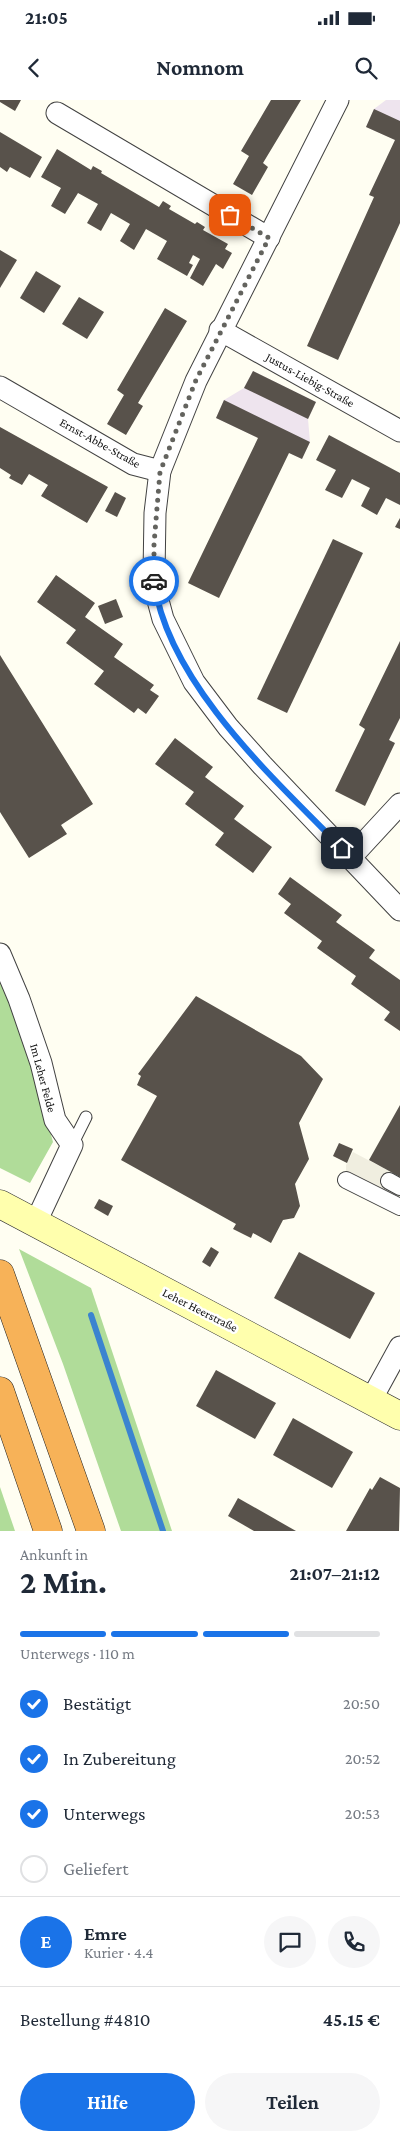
<!DOCTYPE html>
<html lang="de">
<head>
<meta charset="utf-8">
<style>
  :root { --surface:#fff; --page:#f6f6f7; --text:#1f2937; --muted:#747a83; --line:#e0e1e3; --accent:#1a73e8 }
  body { margin:0; font-family:"Crimson Pro",serif; background:var(--page); color:var(--text); height:100vh; display:flex; flex-direction:column; font-size:19px; white-space:nowrap }
  * { box-sizing:border-box; margin:0 }
  p { font-size:16px; color:var(--muted) }
  .icon { flex:none; width:28px; height:28px; fill:none; stroke:currentColor; stroke-width:2; stroke-linecap:round; stroke-linejoin:round }
  .map { position:relative; height:1431px; overflow:hidden }
  .drawer { display:flex; flex-direction:column; background:var(--surface); flex:1 }
  .drawer>* { flex:none }
  .pin { position:absolute; display:grid; place-items:center; width:42px; height:42px; color:#fff; margin:-21px; border-radius:10px; box-shadow:0 2px 8px #0006 }
  .courier { position:absolute; display:grid; place-items:center; width:50px; height:50px; margin:-25px; border:4px solid #1a73e8; border-radius:50%; background:#fff; color:#222; box-shadow:0 1px 6px #0007 }
  .overview em { font-style:normal; font-weight:700 }
  .overview div { display:flex; flex-direction:column-reverse }
  .overview { display:flex; align-items:center; justify-content:space-between; height:85px; padding:0 20px }
  h1 { font-size:32px; font-weight:700; line-height:38px }
  .bar { display:grid; grid-template-columns:repeat(4,1fr); gap:8px 5px; align-content:center; height:60px; padding:0 20px }
  .bar i { height:6px; border-radius:4px; background:var(--line) }
  .bar .on { background:var(--accent) }
  .bar p { grid-column:span 4 }
  .line { display:flex; align-items:center; gap:12px; padding:0 20px; border-top:1px solid var(--line) }
  .line div { flex:1 }
  .round { display:grid; place-items:center; flex:none; width:52px; height:52px; border-radius:26px; background:var(--page) }
  ol { padding:0 20px; list-style:none }
  li { display:flex; align-items:center; gap:15px; height:55px }
  li p { margin-inline-start:auto }
  li .icon { padding:5px; border-radius:50%; background:var(--accent); color:#fff; stroke-width:4 }
  li:last-child { color:var(--muted) }
  li i { width:28px; height:28px; border:2px solid var(--line); border-radius:50% }
  .button { display:flex; gap:10px; margin-top:auto; padding:10px 20px }
  .button a { flex:1; height:58px; border-radius:30px; background:var(--accent); color:#fff; font-size:20px; font-weight:700; line-height:58px; text-align:center }
  .button a+a { background:var(--page); color:var(--text) }
  .status { display:flex; justify-content:space-between; align-items:center; height:35px; padding:0 25px; background:var(--surface); direction:ltr }
  .status svg { height:14px; fill:currentColor }
  header { display:flex; justify-content:space-between; align-items:center; height:65px; padding:0 20px; background:var(--surface); font-size:22px; font-weight:700 }
  .map>svg:first-child { display:block }
</style>
</head>
<body>
<div class="status"><b>21:05</b><svg viewBox="0 0 49 12"><path d="M0 12V9h3v3zM5 12V6h3v6zM10 12V3h3v9zM15 12V0h3v12zM26 1h20v11H26zM47 4h2v5h-2z"/></svg></div>
<header><svg class="icon" aria-label="back" viewBox="0 0 24 24"><path d="M15 5l-7 7 7 7"/></svg>Nomnom<svg class="icon" aria-label="search" viewBox="0 0 24 24"><circle cx="10" cy="10" r="6"/><path d="M15 15l6 6"/></svg></header>
<div class="map">
<svg width="400" height="1431" viewBox="0 0 400 1431">
  <rect width="100%" height="100%" fill="#fffef2"/>
  <g fill="#eee4ee">
    <polygon points="386,0 400,0 400,42 366,27 374,9"/>
    <polygon points="253,271 316,302 308,319 310,342 302,359 216,318 224,300 244,288"/>
  </g>
  <g fill="#b0dc99">
    <polygon points="0,869 39,972 44,1009 53,1042 30,1083 0,1068"/>
    <polygon points="19,1149 91,1188 172,1431 121,1431 63,1264"/>
    <polygon points="0,1387 15,1431 0,1431"/>
  </g>
  <polygon fill="#f0eee0" points="353,1052 400,1077 400,1116 346,1087 346,1065"/>
  <g fill="none" stroke-linecap="round" stroke-linejoin="round">
    <polyline stroke="#3b84d0" stroke-width="6" points="91,1215 163,1431"/>
  </g>
  <g fill="#58524b">
    <polygon points="0,0 21,0 15,11 0,2"/>
    <polygon points="271,0 301,0 263,63 268,67 252,95 233,84 249,56 241,51"/>
    <polygon points="374,9 400,21 400,123 338,260 307,246 374,97 369,95 395,40 366,27"/>
    <polygon points="0,32 42,57 30,78 10,67 7,72 0,67"/>
    <polygon points="57,49 91,70 93,66 102,71 101,73 159,107 163,101 171,106 169,109 195,124 197,122 205,127 203,130 228,144 225,149 232,153 223,169 216,164 203,186 190,178 200,159 193,155 189,163 193,165 187,176 157,159 167,141 146,129 134,150 120,141 130,124 111,113 101,131 87,123 98,104 78,93 65,114 51,106 61,88 41,77"/>
    <polygon points="0,150 17,160 0,188"/>
    <polygon points="36,171 61,186 44,213 20,198"/>
    <polygon points="79,197 104,212 87,239 62,224"/>
    <polygon points="165,208 187,221 138,303 143,306 126,335 107,324 124,295 117,290"/>
    <polygon points="253,271 316,302 308,319 244,288"/>
    <polygon points="224,300 310,342 302,359 289,353 219,498 188,483 258,338 216,318"/>
    <polygon points="0,327 108,387 87,423 41,396 48,385 29,374 22,385 9,378 11,375 0,368"/>
    <polygon points="329,335 400,373 400,405 386,398 377,415 361,406 370,388 352,379 342,398 325,390 336,370 316,360"/>
    <polygon points="115,392 126,398 117,417 105,411"/>
    <polygon points="400,418 400,429 395,427"/>
    <polygon points="333,439 363,453 287,613 257,599"/>
    <polygon points="56,475 95,503 85,517 123,544 114,557 154,585 150,590 159,596 146,614 138,608 134,613 94,584 104,571 66,543 76,530 37,502"/>
    <polygon points="116,499 123,517 105,524 98,506"/>
    <polygon points="400,541 400,618 389,640 395,643 365,706 335,691 365,629 359,625"/>
    <polygon points="0,555 93,704 61,725 67,734 29,758 0,712"/>
    <polygon points="175,638 213,667 205,677 244,706 234,719 272,747 253,773 215,745 224,733 185,704 194,692 155,664"/>
    <polygon points="290,777 342,815 336,822 375,850 369,858 400,880 400,931 384,920 390,912 351,884 356,876 317,848 322,841 284,813 291,804 278,794"/>
    <polygon points="196,896 301,956 323,979 299,1023 309,1059 295,1084 300,1106 294,1118 283,1120 271,1143 253,1133 251,1138 233,1129 236,1124 121,1060 157,996 137,985 141,976 138,974"/>
    <polygon points="400,1005 400,1077 369,1060"/>
    <polygon points="339,1043 353,1049 347,1063 333,1056"/>
    <polygon points="99,1099 113,1106 108,1116 94,1108"/>
    <polygon points="211,1147 219,1152 210,1167 202,1162"/>
    <polygon points="299,1152 375,1193 350,1239 274,1198"/>
    <polygon points="216,1270 276,1303 255,1339 196,1306"/>
    <polygon points="293,1318 353,1352 332,1388 273,1355"/>
    <polygon points="380,1377 400,1388 399,1431 346,1431 370,1388 372,1390"/>
    <polygon points="238,1398 296,1431 254,1431 228,1416"/>
  </g>
  <g fill="none" stroke-linecap="round" stroke-linejoin="round">
    <g stroke="#424242" stroke-width="13">
      <polyline id="service" points="72,1045 86,1017"/>
    </g>
    <g stroke="#424242" stroke-width="18">
      <g id="pedestrian">
        <polyline points="346,1080 400,1107"/>
        <polyline points="389,1081 400,1087"/>
      </g>
    </g>
    <g stroke="#424242" stroke-width="23">
      <g id="minor">
        <polyline points="338,0 196,281 160,371 155,413 154,474 156,493 163,519 194,582 228,627 262,665 400,810"/>
        <polyline points="57,13 269,138"/>
        <polyline points="220,230 400,331"/>
        <polyline points="0,287 133,364 160,371"/>
        <polyline points="351,757 400,704"/>
        <polyline points="0,854 19,899 41,963 55,1020 72,1045 35,1124"/>
        <polyline points="371,1300 400,1247"/>
      </g>
    </g>
    <g stroke="#313131" stroke-width="29">
      <polyline id="secondary" points="0,1104 400,1316"/>
    </g>
    <g stroke="#202020" stroke-width="29">
      <g id="motorway">
        <polyline points="0,1174 91,1431"/>
        <polyline points="0,1291 48,1431"/>
      </g>
    </g>
    <use href="#service" stroke="#fff" stroke-width="11"/>
    <use href="#pedestrian" stroke="#fff" stroke-width="16"/>
    <use href="#minor" stroke="#fff" stroke-width="21"/>
    <use href="#secondary" stroke="#ffffad" stroke-width="28"/>
    <use href="#motorway" stroke="#f7b258" stroke-width="28"/>
  </g>
  <g fill="none" stroke-linecap="round" stroke-linejoin="round">
    <polyline stroke="#63635e" stroke-width="5" stroke-dasharray="0 9" points="154,481 154,444 160,372 196,280 269,138 230,115"/>
    <path stroke="#1a73e8" stroke-width="6" d="M 154,481 C 167,582 274,679 342,748"/>
  </g>
  <g text-anchor="middle" dominant-baseline="central" stroke-width="5" stroke-linejoin="round" paint-order="stroke">
    <g font-size="12" fill="#0f0f0f" stroke="#fff">
      <text transform="translate(310 280) rotate(29)">Justus-Liebig-Straße</text>
      <text transform="translate(100 343) rotate(29)">Ernst-Abbe-Straße</text>
      <text transform="translate(43 978) rotate(75)">Im Leher Felde</text>
      <text transform="translate(200 1210) rotate(27)">Leher Heerstraße</text>
    </g>
  </g>
</svg>
<div class="pin" style="left:230px;top:115px;background:#ea580c"><svg class="icon" aria-label="bag" viewBox="0 0 24 24"><path d="M5 8h14l-1 12H6zM9 8a3 3 0 0 1 6 0"/></svg></div>
<div class="pin" style="left:342px;top:748px;background:#1f2937"><svg class="icon" aria-label="home" viewBox="0 0 24 24"><path d="M3 11l9-7 9 7M6 9v11h12V9"/></svg></div>
<div class="courier" style="left:154px;top:481px"><svg class="icon" aria-label="car" viewBox="0 0 24 24"><path d="M5 17H2v-5l4-1 3-4h7l3 4 3 1v5h-3M9 17h6M6 11h13"/><circle cx="7" cy="17" r="2"/><circle cx="17" cy="17" r="2"/></svg></div>
</div>
<section class="drawer">
<div class="overview"><div><h1>2 Min.</h1><p>Ankunft in</p></div><em>21:07–21:12</em></div>
<div class="bar"><i class="on"></i><i class="on"></i><i class="on"></i><i></i><p>Unterwegs · 110 m</p></div>
<ol>
<li><svg class="icon" aria-label="check" viewBox="0 0 24 24"><path d="M5 12l5 5 9-10"/></svg>Bestätigt<p>20:50</p></li>
<li><svg class="icon" aria-label="check" viewBox="0 0 24 24"><path d="M5 12l5 5 9-10"/></svg>In Zubereitung<p>20:52</p></li>
<li><svg class="icon" aria-label="check" viewBox="0 0 24 24"><path d="M5 12l5 5 9-10"/></svg>Unterwegs<p>20:53</p></li>
<li><i></i>Geliefert</li>
</ol>
<div class="line" style="height:90px"><b class="round" style="background:var(--accent);color:#fff">E</b><div><b>Emre</b><p>Kurier · 4.4</p></div><a class="round"><svg class="icon" aria-label="chat" viewBox="0 0 24 24"><path d="M4 5h16v11H9l-5 4z"/></svg></a><a class="round"><svg class="icon" aria-label="phone" viewBox="0 0 24 24"><path d="M5 4h4l2 5-3 2q2 4 5 5l2-3 5 2v4C11 20 4 13 5 4z"/></svg></a></div>
<div class="line" style="height:65px"><div>Bestellung #4810</div><b>45.15 €</b></div>
<div class="button"><a>Hilfe</a><a>Teilen</a></div>
</section>
</body>
</html>
